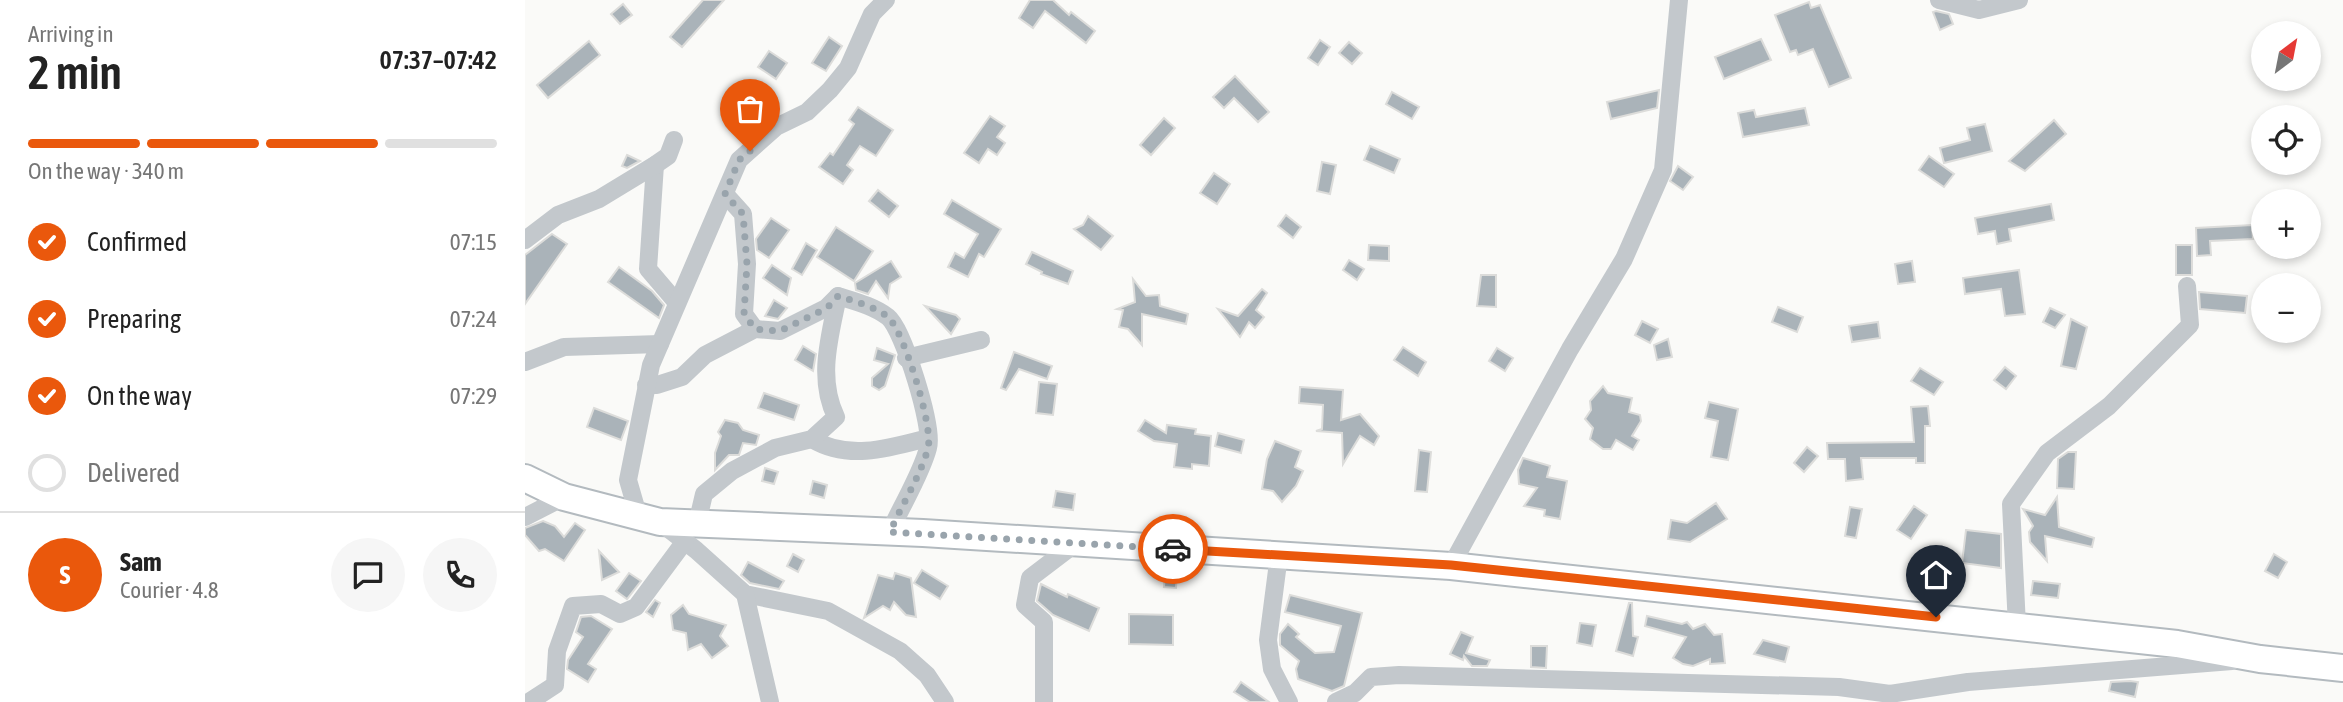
<!DOCTYPE html>
<html lang="en">
<head>
<meta charset="utf-8">
<style>
  :root { --surface:#fff; --page:#f6f6f6; --text:#222; --muted:#767676; --line:#e0e0e0; --accent:#ea580c }
  body { margin:0; font-family:"Asap Condensed",sans-serif; background:var(--page); color:var(--text); height:100vh; display:flex; flex-direction:column; font-size:26px; white-space:nowrap }
  * { box-sizing:border-box; margin:0 }
  p { font-size:23px; color:var(--muted) }
  .icon { flex:none; width:38px; height:38px; fill:none; stroke:currentColor; stroke-width:2; stroke-linecap:round; stroke-linejoin:round }
  .map { position:relative; flex:1; overflow:hidden }
  .sheet { display:flex; flex-direction:column; background:var(--surface); width:525px }
  .sheet>* { flex:none }
  .needle { width:46px; rotate:32deg }
  .buttons { position:absolute; left:1726px; top:21px; display:grid; gap:14px }
  .buttons a { display:grid; place-items:center; width:70px; height:70px; border-radius:50%; background:var(--surface); box-shadow:0 4px 10px #0003; font-size:35px }
  .pin { position:absolute; display:grid; place-items:center; width:60px; height:60px; color:#fff; margin:-72px -30px; border-radius:50% 50% 50% 0; rotate:-45deg; box-shadow:0 0 7px #0007 }
  .pin .icon { rotate:45deg }
  .courier { position:absolute; display:grid; place-items:center; width:70px; height:70px; margin:-35px; border:5px solid #ea580c; border-radius:50%; background:#fff; color:#222; box-shadow:0 2px 9px #0007 }
  .overview em { font-style:normal; font-weight:600 }
  .overview div { display:flex; flex-direction:column-reverse }
  .overview { display:flex; align-items:center; justify-content:space-between; height:119px; padding:0 28px }
  h1 { font-size:46px; font-weight:600; line-height:52px }
  .bar { display:grid; grid-template-columns:repeat(4,1fr); gap:10px 7px; align-content:center; height:84px; padding:0 28px }
  .bar i { height:9px; border-radius:5px; background:var(--line) }
  .bar .active { background:var(--accent) }
  .bar p { grid-column:span 4 }
  .line { display:flex; align-items:center; gap:18px; padding:0 28px; border-top:2px solid var(--line) }
  .line div { flex:1 }
  .round { display:grid; place-items:center; flex:none; width:74px; height:74px; border-radius:37px; background:var(--page) }
  ol { padding:0 28px; list-style:none }
  li { display:flex; align-items:center; gap:21px; height:77px }
  li p { margin-inline-start:auto }
  li .icon { padding:7px; border-radius:50%; background:var(--accent); color:#fff; stroke-width:4 }
  li:last-child { color:var(--muted) }
  li i { width:38px; height:38px; border:4px solid var(--line); border-radius:50% }
  main { display:flex; flex:1; min-height:0 }
  .map>svg:first-child { display:block }
</style>
</head>
<body>
<main>
<section class="sheet">
<div class="overview"><div><h1>2 min</h1><p>Arriving in</p></div><em>07:37–07:42</em></div>
<div class="bar"><i class="active"></i><i class="active"></i><i class="active"></i><i></i><p>On the way · 340 m</p></div>
<ol>
<li><svg class="icon" aria-label="check" viewBox="0 0 24 24"><path d="M5 12l5 5 9-10"/></svg>Confirmed<p>07:15</p></li>
<li><svg class="icon" aria-label="check" viewBox="0 0 24 24"><path d="M5 12l5 5 9-10"/></svg>Preparing<p>07:24</p></li>
<li><svg class="icon" aria-label="check" viewBox="0 0 24 24"><path d="M5 12l5 5 9-10"/></svg>On the way<p>07:29</p></li>
<li><i></i>Delivered</li>
</ol>
<div class="line" style="height:126px"><b class="round" style="background:var(--accent);color:#fff">S</b><div><b>Sam</b><p>Courier · 4.8</p></div><a class="round"><svg class="icon" aria-label="chat" viewBox="0 0 24 24"><path d="M4 5h16v11H9l-5 4z"/></svg></a><a class="round"><svg class="icon" aria-label="phone" viewBox="0 0 24 24"><path d="M5 4h4l2 5-3 2q2 4 5 5l2-3 5 2v4C11 20 4 13 5 4z"/></svg></a></div>
</section>
<div class="map">
<svg width="1818" height="702" viewBox="0 0 1818 702">
  <rect width="100%" height="100%" fill="#fafaf8"/>
  <g fill="#aab3b9" stroke="#dcdcda" stroke-width="2">
    <polygon points="178,0 199,0 157,47 145,37"/>
    <polygon points="505,0 528,0 544,15 546,12 570,31 561,43 520,11 508,28 494,18"/>
    <polygon points="1284,2 1286,8 1295,5 1326,78 1304,87 1288,49 1273,55 1271,50 1265,52 1250,15"/>
    <polygon points="98,4 107,15 95,24 86,14"/>
    <polygon points="1411,11 1424,14 1428,24 1415,30 1408,12"/>
    <polygon points="304,37 317,46 301,71 287,63"/>
    <polygon points="1236,39 1246,60 1199,79 1190,57"/>
    <polygon points="795,40 805,47 793,65 783,58"/>
    <polygon points="64,41 75,55 23,98 12,85"/>
    <polygon points="824,42 837,53 827,64 814,53"/>
    <polygon points="244,51 262,63 251,79 233,67"/>
    <polygon points="710,76 744,112 733,122 709,98 699,108 688,97"/>
    <polygon points="1134,90 1132,108 1086,119 1082,102"/>
    <polygon points="867,92 894,107 887,119 861,104"/>
    <polygon points="333,107 368,130 351,156 335,146 322,165 328,170 318,184 294,167 305,153 308,155 329,124 324,120"/>
    <polygon points="1280,108 1284,125 1218,137 1213,113 1229,110 1231,117"/>
    <polygon points="465,116 480,126 472,137 480,143 472,155 463,149 454,163 439,153"/>
    <polygon points="639,118 650,128 626,155 615,145"/>
    <polygon points="1529,120 1541,134 1500,171 1484,161"/>
    <polygon points="1460,124 1467,151 1419,163 1415,148 1445,140 1442,128"/>
    <polygon points="845,146 875,159 869,173 839,160"/>
    <polygon points="102,155 115,161 102,168 97,166"/>
    <polygon points="1404,156 1429,174 1419,187 1394,170"/>
    <polygon points="797,162 811,165 805,194 792,191"/>
    <polygon points="1153,166 1168,177 1158,190 1145,181"/>
    <polygon points="689,173 705,184 692,204 675,193"/>
    <polygon points="353,190 373,206 364,217 344,201"/>
    <polygon points="427,200 476,229 459,257 454,254 443,277 423,267 430,253 439,258 453,234 419,214"/>
    <polygon points="1526,204 1529,220 1484,229 1486,241 1472,244 1470,231 1453,234 1450,218"/>
    <polygon points="761,215 776,227 768,238 753,226"/>
    <polygon points="563,216 588,236 576,250 549,229 558,225"/>
    <polygon points="246,218 264,230 244,258 232,250 231,239"/>
    <polygon points="1727,225 1728,239 1685,241 1686,255 1672,256 1671,228"/>
    <polygon points="311,227 348,251 329,281 292,257"/>
    <polygon points="27,234 42,244 0,304 0,255"/>
    <polygon points="281,243 292,250 277,275 267,269"/>
    <polygon points="844,245 864,246 864,261 843,260"/>
    <rect x="1651" y="245" width="16" height="30"/>
    <polygon points="507,252 548,271 543,284 516,274 517,272 501,264"/>
    <polygon points="824,260 839,269 832,280 818,270"/>
    <polygon points="366,261 376,277 365,284 363,298 351,281 343,294 331,290 330,283"/>
    <polygon points="1387,261 1390,282 1373,284 1370,264"/>
    <polygon points="247,265 266,278 262,295 238,278"/>
    <polygon points="94,267 127,291 139,305 134,318 83,282"/>
    <polygon points="1494,270 1500,314 1480,316 1476,289 1440,294 1438,278"/>
    <polygon points="956,275 971,275 971,307 952,306"/>
    <polygon points="608,279 621,296 634,295 635,306 663,314 661,324 617,314 617,345 603,329 594,327 598,310 592,309 610,302"/>
    <polygon points="737,289 742,293 731,310 739,317 730,328 724,322 715,337 693,309 713,316"/>
    <polygon points="1674,292 1722,296 1720,313 1675,309"/>
    <polygon points="249,300 262,308 253,319 240,316"/>
    <polygon points="400,306 431,315 435,319 426,334"/>
    <polygon points="1253,307 1278,317 1272,332 1247,322"/>
    <polygon points="1525,308 1540,315 1530,328 1518,322"/>
    <polygon points="1546,319 1562,327 1551,369 1536,366"/>
    <polygon points="1117,321 1133,329 1125,343 1110,335"/>
    <polygon points="1353,322 1355,338 1327,342 1324,326"/>
    <polygon points="1143,339 1147,357 1132,360 1129,345"/>
    <polygon points="278,346 291,354 288,371 270,360"/>
    <polygon points="878,347 901,362 893,376 869,360"/>
    <polygon points="352,348 370,355 360,386 354,390 347,386 347,378 363,364 349,360"/>
    <polygon points="972,348 988,358 980,371 964,361"/>
    <polygon points="489,352 527,366 522,379 494,369 481,390 476,388"/>
    <polygon points="1480,367 1491,376 1481,389 1469,380"/>
    <polygon points="1395,368 1418,382 1409,395 1386,381"/>
    <polygon points="514,382 532,384 528,415 511,413"/>
    <polygon points="1078,386 1083,393 1107,398 1104,412 1115,415 1116,421 1107,436 1114,440 1108,450 1091,440 1086,449 1078,449 1065,439 1068,428 1060,419 1066,410 1065,401"/>
    <polygon points="775,387 818,390 816,420 835,414 854,436 849,445 835,436 818,464 817,433 791,431 797,429 798,405 774,403"/>
    <polygon points="239,393 274,405 269,420 233,408"/>
    <polygon points="1184,402 1213,409 1203,460 1186,457 1193,421 1180,418"/>
    <polygon points="1403,406 1405,426 1400,426 1400,463 1391,463 1391,458 1336,458 1338,479 1321,481 1320,459 1303,459 1302,443 1389,442 1386,407"/>
    <polygon points="69,408 103,421 96,440 62,427"/>
    <polygon points="200,420 213,423 218,430 234,435 231,445 218,443 214,455 204,455 190,470 190,453 196,436 193,432"/>
    <polygon points="620,420 641,433 642,425 671,429 670,434 686,436 684,466 667,464 667,469 649,467 652,444 629,441 613,431"/>
    <polygon points="693,433 719,440 716,453 690,446"/>
    <polygon points="750,441 776,451 770,467 778,471 771,486 757,502 748,491 737,489 742,459"/>
    <polygon points="1282,447 1293,456 1279,472 1269,463"/>
    <polygon points="894,450 906,452 902,492 890,491"/>
    <polygon points="1543,452 1551,452 1549,489 1532,488 1533,459"/>
    <polygon points="998,458 1025,466 1022,477 1042,481 1035,519 1019,516 1020,510 999,506 1012,488 994,484 993,470"/>
    <polygon points="240,468 253,472 249,484 237,481"/>
    <polygon points="288,481 302,485 299,498 285,494"/>
    <polygon points="531,491 550,494 548,510 528,507"/>
    <polygon points="1532,497 1534,527 1569,538 1567,547 1520,536 1522,561 1505,542 1504,532 1508,526 1498,509 1520,515"/>
    <polygon points="1191,503 1202,519 1165,542 1143,539 1146,520 1162,523"/>
    <polygon points="1389,506 1402,515 1386,539 1372,530"/>
    <polygon points="1325,507 1337,509 1331,538 1320,536"/>
    <polygon points="18,521 30,526 39,537 50,523 60,530 39,561 20,549 14,551 0,535 0,528"/>
    <polygon points="1441,530 1476,534 1476,568 1437,563"/>
    <polygon points="74,551 94,572 77,580"/>
    <polygon points="268,554 279,560 273,572 262,566"/>
    <polygon points="1749,554 1762,562 1753,578 1740,571"/>
    <polygon points="223,562 259,581 254,589 225,583 216,575"/>
    <polygon points="397,570 423,586 415,599 389,583"/>
    <polygon points="640,571 652,571 651,588 639,587"/>
    <polygon points="104,573 116,581 102,599 91,591"/>
    <polygon points="370,573 386,578 391,617 381,615 369,602 365,610 358,606 339,618 353,575 368,579"/>
    <polygon points="1508,581 1535,584 1533,598 1506,595"/>
    <polygon points="516,584 542,597 543,594 574,608 564,631 528,615 512,601"/>
    <polygon points="765,595 837,613 819,686 807,691 773,679 771,669 774,661 755,645 755,634 763,624 774,634 771,637 790,653 809,652 816,626 760,612"/>
    <polygon points="130,600 135,603 128,617 121,612"/>
    <polygon points="1104,603 1107,603 1108,636 1113,637 1108,656 1091,651"/>
    <polygon points="158,605 164,614 201,625 195,636 203,646 187,658 176,644 163,650 161,633 148,630 146,615"/>
    <polygon points="604,614 648,615 648,645 604,644"/>
    <polygon points="66,616 87,629 63,664 71,669 63,682 42,669 43,660 58,637 51,632 56,617"/>
    <polygon points="1122,616 1157,624 1162,622 1168,629 1180,624 1189,635 1197,634 1200,663 1185,664 1185,659 1168,666 1158,664 1148,658 1161,637 1120,626"/>
    <polygon points="1055,623 1071,625 1067,646 1052,643"/>
    <polygon points="936,632 948,637 941,653 965,660 962,666 947,666 939,656 938,660 925,654"/>
    <polygon points="1238,640 1264,647 1260,662 1229,654"/>
    <polygon points="1006,646 1022,646 1021,668 1006,667"/>
    <polygon points="1605,681 1613,682 1610,697 1584,691 1586,682"/>
    <polygon points="716,682 744,702 725,702 709,692"/>
  </g>
  <g fill="none" stroke-linecap="round" stroke-linejoin="round">
    <g stroke="#b3babf" stroke-width="30">
      <polyline id="secondary" points="0,478 39,497 135,522 398,533 926,566 1652,644 1735,659 1818,668"/>
    </g>
    <g stroke="#c3c8cc" stroke-width="18">
      <polyline points="1414,0 1454,10 1494,0"/>
      <polyline points="130,165 123,269 152,303"/>
      <polyline points="200,194 218,214 222,264 219,314 230,329"/>
      <polyline points="0,240 33,215 74,199 130,165 143,156 149,140"/>
      <polyline points="381,358 456,340"/>
      <polyline points="0,362 39,347 135,344"/>
      <path d="M 121,385 L 132,385 L 157,377 L 180,355 L 230,329 L 255,331 L 301,308 L 313,296 C 329,301 349,306 363,317 C 378,329 409,428 403,448 C 396,475 376,506 365,532"/>
      <path d="M 287,439 C 323,461 365,448 403,438"/>
      <polyline points="0,517 39,497"/>
      <polyline points="114,518 103,480 126,365 214,160 251,127 282,112 305,90 323,68 347,14 361,0"/>
      <polyline points="136,523 171,550 220,594 303,611 375,651 402,675 420,702"/>
      <path d="M 172,524 L 179,494 L 207,471 L 250,448 L 287,439 L 311,417 C 292,378 305,336 313,296"/>
      <polyline points="754,555 743,640 747,669 764,702"/>
      <polyline points="926,566 1045,349 1099,259 1138,170 1154,0"/>
      <polyline points="220,594 245,702"/>
      <polyline points="1492,626 1486,504 1522,453 1584,406 1665,325 1662,286"/>
      <polyline points="4,702 30,685 32,651 48,606 76,604 95,614 111,607 160,541"/>
      <polyline points="519,702 519,622 500,605 505,578 551,543"/>
      <polyline points="811,702 830,693 846,677 874,675 1314,687 1365,694 1443,682 1707,661"/>
    </g>
    <use href="#secondary" stroke="#fff" stroke-width="26"/>
  </g>
  <g fill="none" stroke-linecap="round" stroke-linejoin="round">
    <path stroke="#99a4ac" stroke-width="7" stroke-dasharray="0 12.6" d="M 225,151 L 214,160 L 200,194 L 218,214 L 222,264 L 219,314 L 230,329 L 255,331 L 302,308 L 313,296 C 328,301 349,306 363,317 C 378,329 409,428 403,448 C 396,475 376,506 365,532 L 648,549"/>
    <polyline stroke="#ea580c" stroke-width="9" points="648,549 926,565 1411,617"/>
  </g>
</svg>
<div class="buttons">
<a><svg class="needle" viewBox="-14 -14 28 28"><path d="M0-13l5 13h-10z" fill="#e53935"/><path d="M0 13l5-13h-10z" fill="#767676"/></svg></a>
<a><svg class="icon" aria-label="locate" viewBox="0 0 24 24"><circle cx="12" cy="12" r="6"/><path d="M12 2v4M12 18v4M2 12h4M18 12h4"/></svg></a>
<a>+</a>
<a>−</a>
</div>
<div class="pin" style="left:225px;top:151px;background:#ea580c"><svg class="icon" aria-label="bag" viewBox="0 0 24 24"><path d="M5 8h14l-1 12H6zM9 8a3 3 0 0 1 6 0"/></svg></div>
<div class="pin" style="left:1411px;top:617px;background:#1f2937"><svg class="icon" aria-label="home" viewBox="0 0 24 24"><path d="M3 11l9-7 9 7M6 9v11h12V9"/></svg></div>
<div class="courier" style="left:648px;top:549px"><svg class="icon" aria-label="car" viewBox="0 0 24 24"><path d="M5 17H2v-5l4-1 3-4h7l3 4 3 1v5h-3M9 17h6M6 11h13"/><circle cx="7" cy="17" r="2"/><circle cx="17" cy="17" r="2"/></svg></div>
</div>
</main>
</body>
</html>
